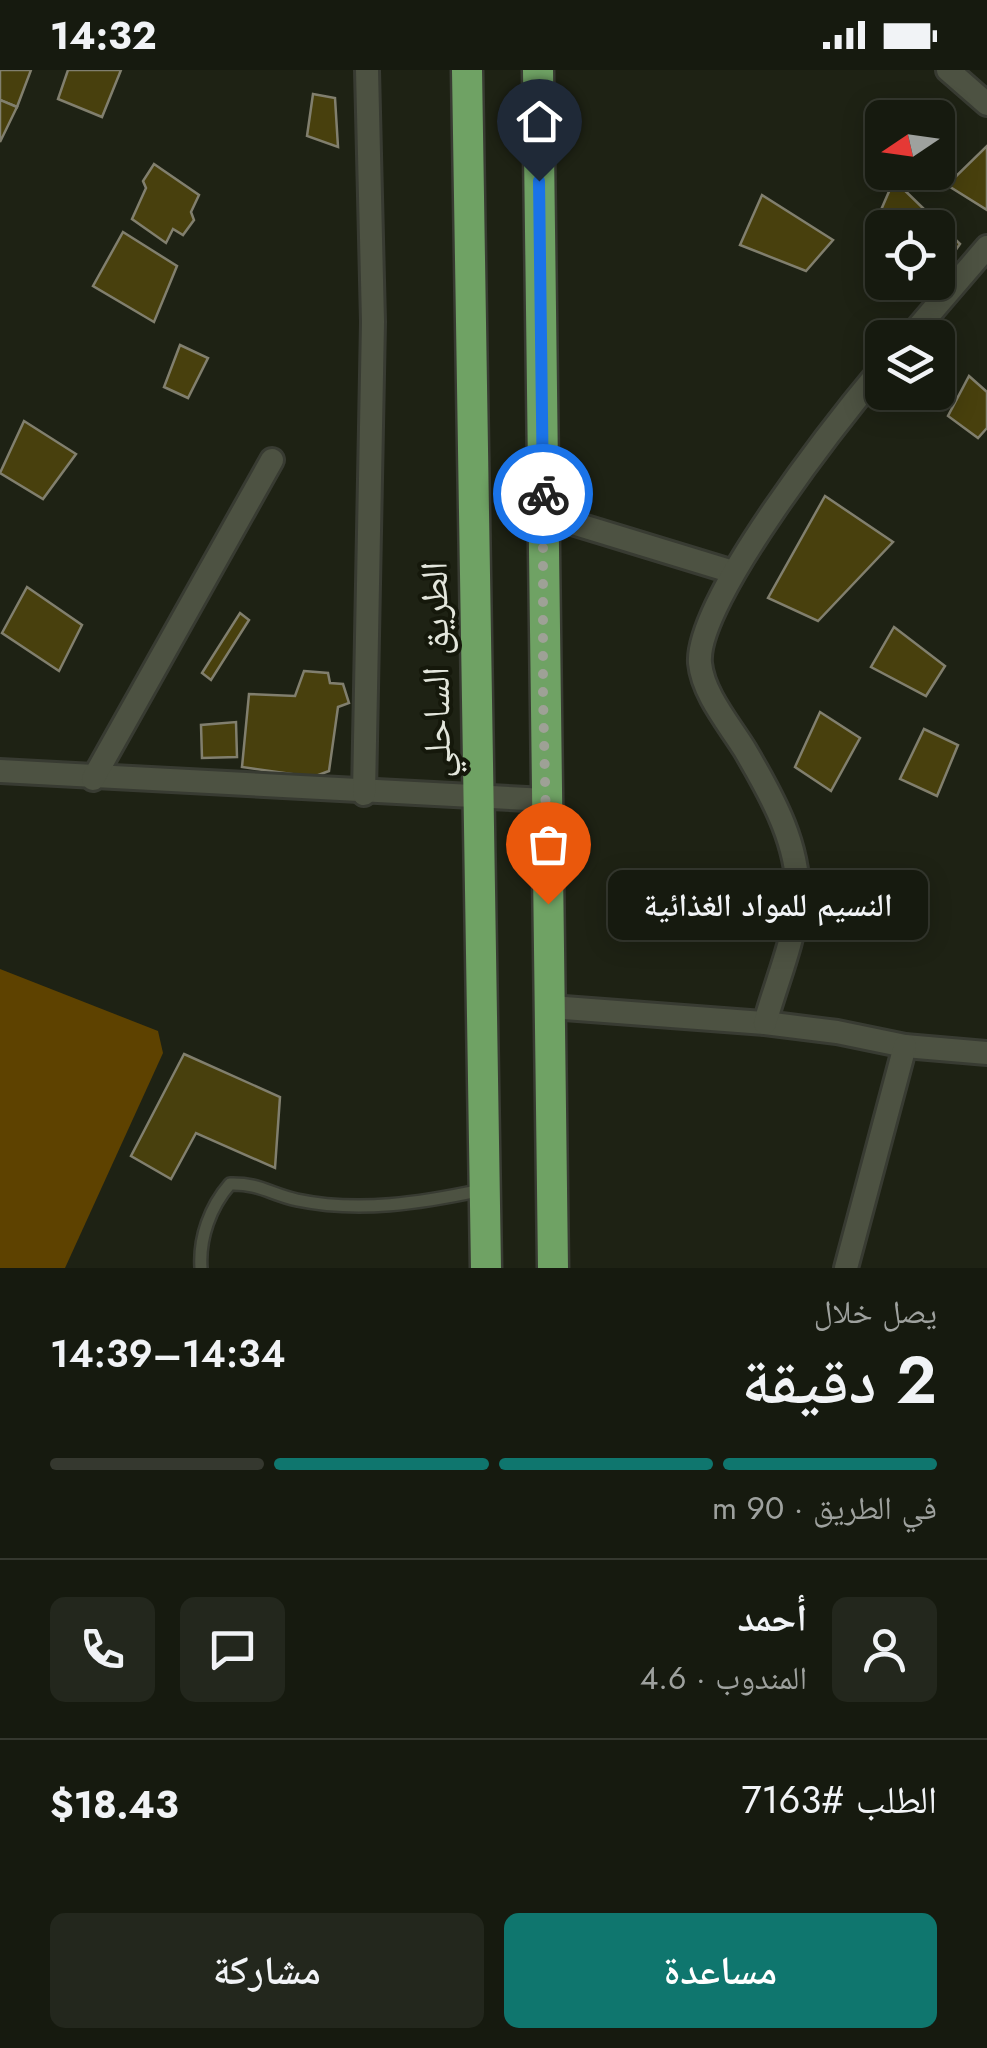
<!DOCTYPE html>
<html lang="ar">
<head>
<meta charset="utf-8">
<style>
  :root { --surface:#161a0f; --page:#23271d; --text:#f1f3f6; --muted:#9ea19e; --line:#35382f; --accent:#0f766e }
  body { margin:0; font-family:Jost,"Noto Naskh Arabic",sans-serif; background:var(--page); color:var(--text); direction:rtl; height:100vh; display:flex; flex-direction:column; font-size:38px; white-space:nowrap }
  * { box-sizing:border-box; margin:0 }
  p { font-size:32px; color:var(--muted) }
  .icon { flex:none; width:55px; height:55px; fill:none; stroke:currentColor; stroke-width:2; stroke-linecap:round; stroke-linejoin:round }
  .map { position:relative; height:1198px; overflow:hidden; direction:ltr }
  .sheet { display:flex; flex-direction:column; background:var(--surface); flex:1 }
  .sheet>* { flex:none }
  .needle { width:65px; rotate:257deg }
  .controls { position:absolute; left:865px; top:30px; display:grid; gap:20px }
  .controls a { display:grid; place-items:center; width:90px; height:90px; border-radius:15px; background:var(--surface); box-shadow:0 5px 25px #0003,0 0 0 2px var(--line); font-size:50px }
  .pin { position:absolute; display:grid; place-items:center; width:85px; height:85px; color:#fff; margin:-102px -42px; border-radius:50% 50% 50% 0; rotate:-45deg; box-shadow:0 0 10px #0007 }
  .pin .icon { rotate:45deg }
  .courier { position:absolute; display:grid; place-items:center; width:100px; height:100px; margin:-50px; border:8px solid #1a73e8; border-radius:50%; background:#fff; color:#222; box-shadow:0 2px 12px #0007 }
  .bubble { position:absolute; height:70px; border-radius:15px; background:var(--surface); box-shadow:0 5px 25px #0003,0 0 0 2px var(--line); font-size:32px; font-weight:600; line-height:70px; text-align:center; direction:rtl }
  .head em { font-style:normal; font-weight:600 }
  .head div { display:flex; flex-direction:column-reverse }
  .head { display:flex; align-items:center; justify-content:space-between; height:170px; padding:0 50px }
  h1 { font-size:65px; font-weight:600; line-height:75px }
  .bar { display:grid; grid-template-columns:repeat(4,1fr); gap:15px 10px; align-content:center; height:120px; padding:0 50px }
  .bar i { height:12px; border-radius:8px; background:var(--line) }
  .bar .selected { background:var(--accent) }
  .bar p { grid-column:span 4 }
  .line { display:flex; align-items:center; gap:25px; padding:0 50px; border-top:2px solid var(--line) }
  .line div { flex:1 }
  .round { display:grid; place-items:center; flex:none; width:105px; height:105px; border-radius:15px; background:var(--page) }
  .action { display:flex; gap:20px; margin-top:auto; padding:20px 50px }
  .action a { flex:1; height:115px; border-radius:15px; background:var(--accent); color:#fff; font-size:40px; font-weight:600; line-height:115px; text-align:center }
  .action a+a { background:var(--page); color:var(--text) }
  .status { display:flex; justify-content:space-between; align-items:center; height:70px; padding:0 50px; background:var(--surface); direction:ltr }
  .status svg { height:28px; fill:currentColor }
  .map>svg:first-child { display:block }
</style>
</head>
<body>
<div class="status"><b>14:32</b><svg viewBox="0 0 49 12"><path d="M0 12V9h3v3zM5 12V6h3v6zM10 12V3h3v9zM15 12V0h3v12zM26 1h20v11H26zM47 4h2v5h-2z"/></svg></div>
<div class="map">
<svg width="987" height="1198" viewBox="0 0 987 1198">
  <rect width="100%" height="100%" fill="#1e2214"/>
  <polygon fill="#5e4200" points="0,899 158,961 163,983 65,1198 0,1198"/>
  <g fill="#48400d" stroke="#817f6e" stroke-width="2.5">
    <polygon points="0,0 31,0 17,37 0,30"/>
    <polygon points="68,0 121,0 102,47 58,29"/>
    <polygon points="313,24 335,28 338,77 307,66"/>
    <polygon points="0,30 17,37 0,72"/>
    <polygon points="987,76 987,140 947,115"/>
    <polygon points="154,94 199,125 191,142 194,150 183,165 173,159 166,173 132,149 146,118 143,111"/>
    <polygon points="894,110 960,174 938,205 938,158 882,158 882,182 868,170"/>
    <polygon points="762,125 833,170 806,201 740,175"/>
    <polygon points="123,162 177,196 154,252 93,216"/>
    <polygon points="180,275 208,288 188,328 164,317"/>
    <polygon points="969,306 987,322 987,358 978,368 948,346"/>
    <polygon points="24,351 76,384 43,429 0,403"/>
    <polygon points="825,426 893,472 818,551 768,528"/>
    <polygon points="27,517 82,555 59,601 2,563"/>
    <polygon points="240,543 249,550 211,610 202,603"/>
    <polygon points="894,557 945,596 926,626 871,597"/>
    <polygon points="304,601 328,603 330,613 343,614 349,633 338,637 329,701 313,707 242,697 249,624 295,626"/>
    <polygon points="820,642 860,668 831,721 795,697"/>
    <polygon points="236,652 237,687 202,688 201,655"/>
    <polygon points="924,659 958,675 937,726 900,709"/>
    <polygon points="184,984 280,1027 275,1098 196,1063 171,1109 131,1086"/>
  </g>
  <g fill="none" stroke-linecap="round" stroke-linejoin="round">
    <g stroke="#383b32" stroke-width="16">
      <path id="lane" d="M 201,1198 C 199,1168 210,1137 230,1114 C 259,1113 270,1124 297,1130 C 359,1143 421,1133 482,1120"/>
    </g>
    <g stroke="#383b32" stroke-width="28">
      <g id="street">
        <polyline points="948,0 987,34"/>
        <polyline points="909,268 987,177"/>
        <polyline points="543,444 733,502"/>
        <polyline points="0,701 546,730"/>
        <polyline points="93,709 272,390"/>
        <polyline points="364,724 373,252 367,0"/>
        <polyline points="551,937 765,953 837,962 905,976 987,983"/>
        <path d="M 765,953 C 775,916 793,874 797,836 C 803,780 772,726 745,680 C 729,654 703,624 700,593 C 695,531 840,348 882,298"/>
        <polyline points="846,1198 905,976"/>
      </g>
    </g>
    <g stroke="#383b32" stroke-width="35">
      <g id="highway">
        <polyline points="467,0 486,1198"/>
        <polyline points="538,0 553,1198"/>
      </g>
    </g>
    <use href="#lane" stroke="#4d5242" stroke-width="11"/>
    <use href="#street" stroke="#4d5242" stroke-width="22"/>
    <use href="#highway" stroke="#6fa264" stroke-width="30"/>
  </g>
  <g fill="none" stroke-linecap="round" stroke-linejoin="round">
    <polyline stroke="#9ea196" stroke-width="10" stroke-dasharray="0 18" points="543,424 543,626 548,834"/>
    <polyline stroke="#1a73e8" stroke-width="12" points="539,111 543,424"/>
  </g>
  <g text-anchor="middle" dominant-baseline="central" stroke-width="8" stroke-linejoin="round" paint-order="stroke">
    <g font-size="38" fill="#e3e6dc" stroke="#15180b">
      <text transform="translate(435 600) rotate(-91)">الطريق الساحلي</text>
    </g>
  </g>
</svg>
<div class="controls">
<a><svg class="needle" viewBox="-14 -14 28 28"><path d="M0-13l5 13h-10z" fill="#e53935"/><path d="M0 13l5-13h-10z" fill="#9ea19e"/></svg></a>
<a><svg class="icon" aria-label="locate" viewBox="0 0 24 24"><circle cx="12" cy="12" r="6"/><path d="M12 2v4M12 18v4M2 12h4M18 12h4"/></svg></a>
<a><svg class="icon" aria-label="layers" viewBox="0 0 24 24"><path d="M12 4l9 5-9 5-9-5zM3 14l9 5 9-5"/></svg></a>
</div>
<div class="pin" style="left:548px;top:834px;background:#ea580c"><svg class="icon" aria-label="bag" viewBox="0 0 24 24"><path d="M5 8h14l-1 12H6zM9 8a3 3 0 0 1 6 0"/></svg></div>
<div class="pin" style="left:539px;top:111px;background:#1f2937"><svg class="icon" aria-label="home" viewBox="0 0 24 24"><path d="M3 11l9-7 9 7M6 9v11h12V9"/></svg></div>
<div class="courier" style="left:543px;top:424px"><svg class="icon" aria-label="bike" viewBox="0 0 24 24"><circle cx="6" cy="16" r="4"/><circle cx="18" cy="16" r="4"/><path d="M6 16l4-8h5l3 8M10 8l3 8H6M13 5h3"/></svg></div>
<div class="bubble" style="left:608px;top:800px;width:320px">النسيم للمواد الغذائية</div>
</div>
<section class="sheet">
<div class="head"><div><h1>2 دقيقة</h1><p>يصل خلال</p></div><em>14:34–14:39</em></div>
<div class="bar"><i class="selected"></i><i class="selected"></i><i class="selected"></i><i></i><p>في الطريق · 90 m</p></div>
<div class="line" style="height:180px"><a class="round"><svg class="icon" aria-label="person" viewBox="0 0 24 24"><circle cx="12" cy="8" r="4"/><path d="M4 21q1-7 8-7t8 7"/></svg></a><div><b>أحمد</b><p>المندوب · 4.6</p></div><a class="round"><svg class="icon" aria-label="chat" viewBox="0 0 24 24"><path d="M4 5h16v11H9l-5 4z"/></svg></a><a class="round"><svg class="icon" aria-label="phone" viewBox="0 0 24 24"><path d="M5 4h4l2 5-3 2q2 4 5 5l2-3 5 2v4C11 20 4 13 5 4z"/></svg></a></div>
<div class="line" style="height:130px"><div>الطلب #7163</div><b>$18.43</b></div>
<div class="action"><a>مساعدة</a><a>مشاركة</a></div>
</section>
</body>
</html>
